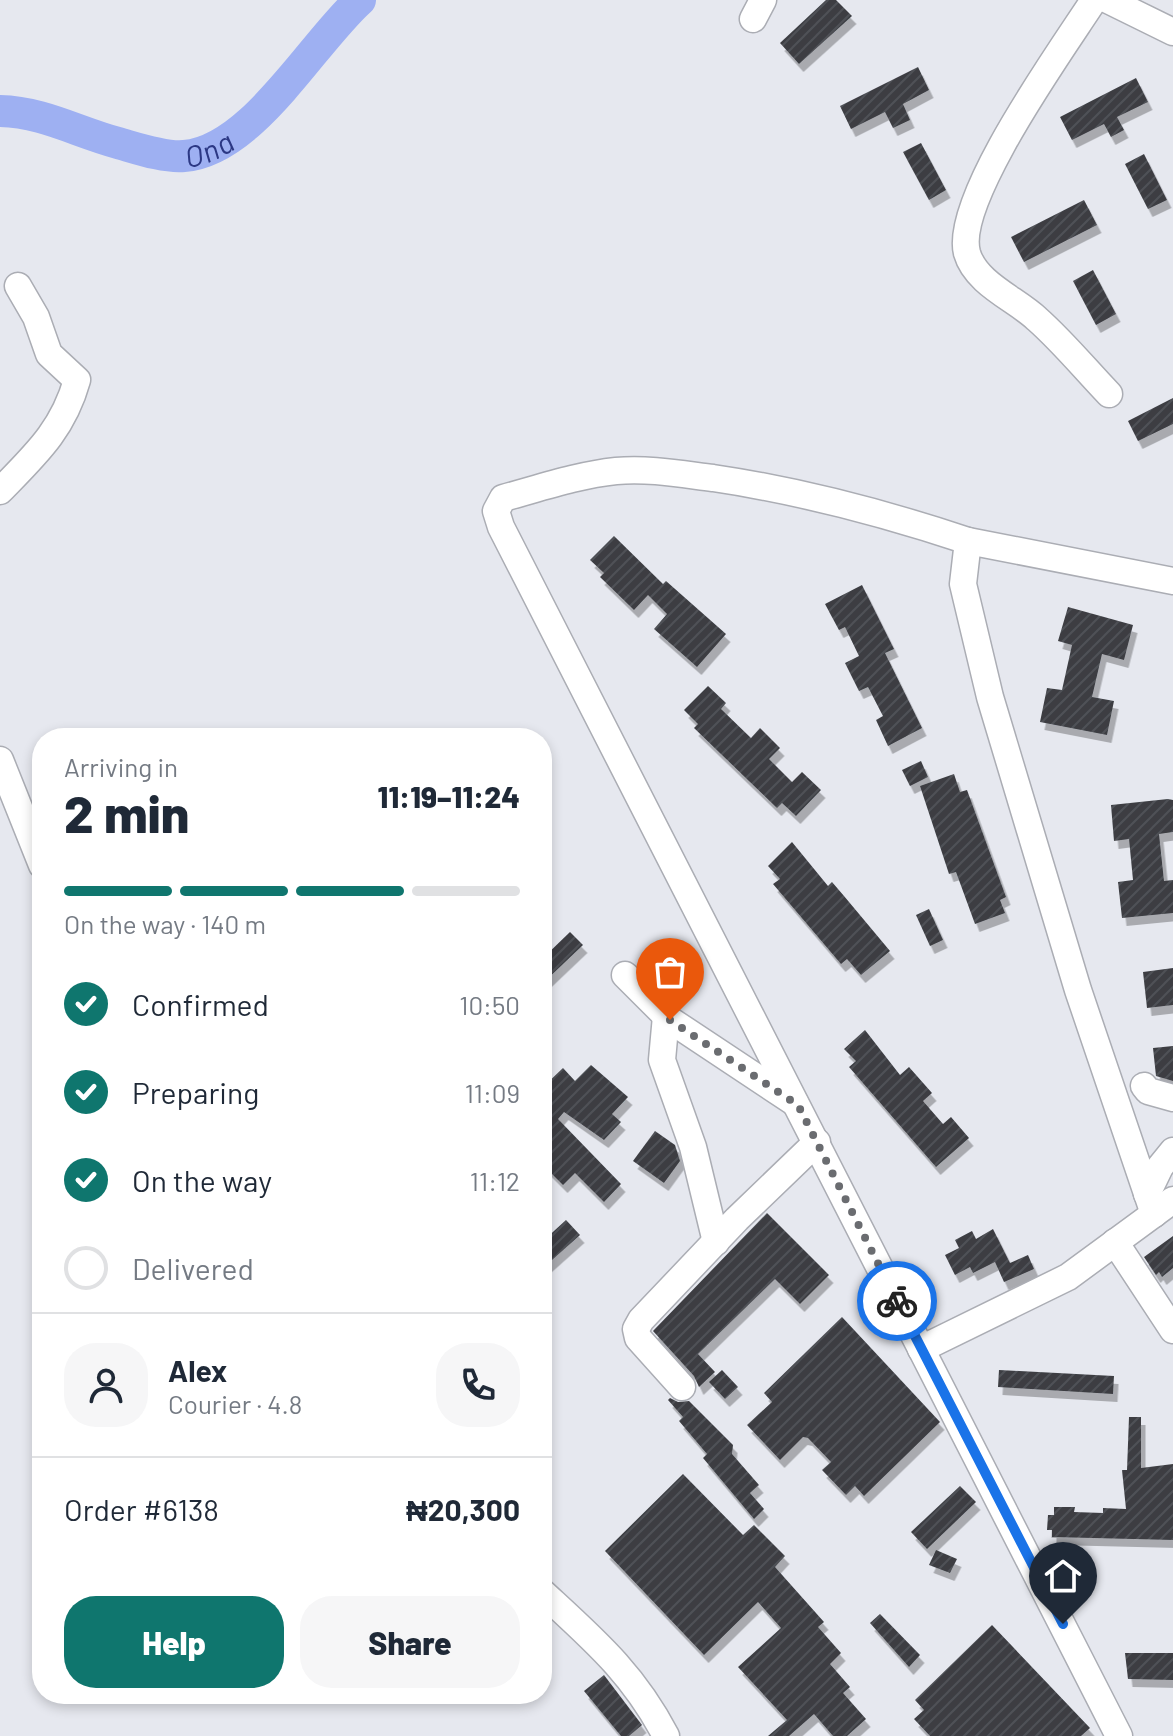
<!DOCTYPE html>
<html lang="en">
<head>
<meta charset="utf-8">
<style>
  :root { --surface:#fff; --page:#f6f6f7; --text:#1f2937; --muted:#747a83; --line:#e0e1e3; --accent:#0f766e }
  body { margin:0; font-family:Barlow,sans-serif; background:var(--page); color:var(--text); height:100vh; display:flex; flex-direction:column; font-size:30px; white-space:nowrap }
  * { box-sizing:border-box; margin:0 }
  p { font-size:26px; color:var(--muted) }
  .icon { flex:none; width:44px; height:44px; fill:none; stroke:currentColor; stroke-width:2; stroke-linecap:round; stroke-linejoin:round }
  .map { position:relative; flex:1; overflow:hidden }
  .sheet { position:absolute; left:32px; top:728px; width:520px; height:976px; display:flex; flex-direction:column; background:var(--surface); border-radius:32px; box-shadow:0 4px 12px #0003 }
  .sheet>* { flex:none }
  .pin { position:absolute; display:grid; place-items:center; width:68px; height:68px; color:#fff; margin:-82px -34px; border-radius:50% 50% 50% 0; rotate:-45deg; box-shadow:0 0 8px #0007 }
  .pin .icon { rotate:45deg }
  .courier { position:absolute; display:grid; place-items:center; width:80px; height:80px; margin:-40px; border:6px solid #1a73e8; border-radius:50%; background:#fff; color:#222; box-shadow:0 2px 10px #0007 }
  .summary em { font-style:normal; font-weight:800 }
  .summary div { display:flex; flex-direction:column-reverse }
  .summary { display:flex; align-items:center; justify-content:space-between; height:136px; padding:0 32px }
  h1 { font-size:52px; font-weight:800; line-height:60px }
  .bar { display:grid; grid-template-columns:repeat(4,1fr); gap:12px 8px; align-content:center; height:96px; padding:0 32px }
  .bar i { height:10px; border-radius:6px; background:var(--line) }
  .bar .current { background:var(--accent) }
  .bar p { grid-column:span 4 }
  .line { display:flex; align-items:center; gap:20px; padding:0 32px; border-top:2px solid var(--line) }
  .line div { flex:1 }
  .round { display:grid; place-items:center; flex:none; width:84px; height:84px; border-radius:32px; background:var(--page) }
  ol { padding:0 32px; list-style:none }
  li { display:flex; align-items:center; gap:24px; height:88px }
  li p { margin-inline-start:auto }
  li .icon { padding:8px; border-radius:50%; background:var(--accent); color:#fff; stroke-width:4 }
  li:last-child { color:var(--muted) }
  li i { width:44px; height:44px; border:4px solid var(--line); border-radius:50% }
  .primary-button { display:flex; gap:16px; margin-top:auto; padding:16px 32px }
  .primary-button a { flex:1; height:92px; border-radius:32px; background:var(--accent); color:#fff; font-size:32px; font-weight:800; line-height:92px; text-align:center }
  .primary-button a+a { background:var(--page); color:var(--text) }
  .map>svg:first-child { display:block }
</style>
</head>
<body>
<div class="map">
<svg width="1173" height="1736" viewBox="0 0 1173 1736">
  <defs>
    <pattern id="building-hatch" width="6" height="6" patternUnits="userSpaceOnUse" patternTransform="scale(2)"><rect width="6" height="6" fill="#3c3e43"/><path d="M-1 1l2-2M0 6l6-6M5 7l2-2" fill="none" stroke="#505156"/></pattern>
    <filter id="shadow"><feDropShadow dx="4.5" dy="8" stdDeviation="0" flood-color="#0004"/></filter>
  </defs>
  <rect width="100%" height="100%" fill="#e6e8ef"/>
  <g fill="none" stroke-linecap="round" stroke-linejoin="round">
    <path stroke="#9eb0f2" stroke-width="32" id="s1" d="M 0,111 C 43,112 77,132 118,143 C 136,148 165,158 184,156 C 252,151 312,43 360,0"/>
  </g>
  <g fill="url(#building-hatch)" filter="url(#shadow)">
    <polygon points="826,0 836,0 852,16 799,64 780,43"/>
    <polygon points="918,67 929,90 903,104 910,120 893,128 885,112 851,129 840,106"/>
    <polygon points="1136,78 1148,102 1117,117 1124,130 1111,137 1104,124 1072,140 1060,117"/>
    <polygon points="921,143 946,190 929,200 903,152"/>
    <polygon points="1144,154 1167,200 1148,209 1125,164"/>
    <polygon points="1084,200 1097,225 1024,262 1011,237"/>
    <polygon points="1093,270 1116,314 1096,325 1073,281"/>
    <polygon points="1173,398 1173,424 1138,441 1128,421"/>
    <polygon points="614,536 663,584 666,581 726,634 697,667 654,629 667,614 648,595 634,610 600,577 604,573 590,560"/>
    <polygon points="862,585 894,649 885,653 922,728 888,746 876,720 883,716 868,687 859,691 845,663 859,656 845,627 839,630 825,604"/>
    <polygon points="1068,607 1133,625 1124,660 1102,654 1092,697 1114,701 1107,735 1040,722 1047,688 1062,690 1072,645 1058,641"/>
    <polygon points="708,686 726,703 721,709 751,738 760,728 780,748 769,759 792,782 802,772 821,790 796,816 782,803 777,808 694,728 698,724 684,710"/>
    <polygon points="921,761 928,777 910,786 902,770"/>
    <polygon points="954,774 960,792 967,790 1006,897 1000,900 1005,913 975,924 956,872 949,874 920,786"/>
    <polygon points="1168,799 1173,800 1173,832 1159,834 1164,881 1173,880 1173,913 1122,918 1118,882 1133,880 1129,839 1114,841 1111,805"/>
    <polygon points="792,842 828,886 832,882 844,896 890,951 861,975 847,959 841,964 773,884 780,879 768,866"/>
    <polygon points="929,909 943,940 930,946 916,915"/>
    <polygon points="570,932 583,945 542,984 542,959"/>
    <polygon points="1173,968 1173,1005 1147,1008 1143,972"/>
    <polygon points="865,1030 900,1075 909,1067 932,1093 923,1101 943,1124 951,1117 969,1138 936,1167 849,1067 856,1061 844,1049"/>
    <polygon points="1173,1046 1173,1081 1156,1076 1153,1048"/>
    <polygon points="591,1065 628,1097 612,1114 621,1122 604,1140 564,1112 558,1119 621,1184 604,1202 575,1173 563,1185 543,1165 550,1157 542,1149 542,1088 563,1068 575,1081"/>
    <polygon points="655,1131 675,1145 680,1161 664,1183 633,1161"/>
    <polygon points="767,1213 829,1275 800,1304 775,1279 698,1354 715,1372 699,1387 694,1376 653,1331"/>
    <polygon points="566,1220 580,1235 542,1269 542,1242"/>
    <polygon points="993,1229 1010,1263 1028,1255 1034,1269 1004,1282 995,1262 973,1273 970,1267 955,1275 945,1255 959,1248 955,1240 972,1231 976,1239"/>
    <polygon points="1173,1236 1173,1268 1162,1277 1159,1272 1156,1275 1144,1257"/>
    <polygon points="842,1317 940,1422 864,1496 855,1486 846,1495 822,1470 831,1462 808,1438 803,1437 780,1460 747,1425 772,1402 764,1393"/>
    <polygon points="722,1370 738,1387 725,1399 709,1382"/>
    <polygon points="999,1370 1114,1376 1113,1394 998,1387"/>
    <polygon points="670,1398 678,1402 689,1401 733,1445 732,1454 759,1485 750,1493 764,1509 754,1519 703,1458 707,1454 679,1421 683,1417 668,1400"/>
    <polygon points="1129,1417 1141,1417 1141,1468 1173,1464 1173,1540 1052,1537 1052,1530 1047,1530 1048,1515 1054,1515 1054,1507 1075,1507 1074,1512 1103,1513 1103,1508 1126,1509 1122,1470 1127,1470"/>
    <polygon points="683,1474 743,1535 754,1525 785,1556 775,1567 824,1622 818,1627 841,1653 830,1664 850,1687 843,1693 866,1719 847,1736 833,1736 814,1714 789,1736 768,1736 787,1720 738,1667 781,1628 758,1602 704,1655 605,1551"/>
    <polygon points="960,1486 976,1502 927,1549 911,1532"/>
    <polygon points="936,1550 957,1559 950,1573 929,1565"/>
    <polygon points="880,1614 920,1655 909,1667 870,1623"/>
    <polygon points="992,1625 1090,1728 1081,1736 930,1736 914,1719 924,1710 915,1700"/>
    <polygon points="1125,1653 1173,1653 1173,1680 1128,1679"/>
    <polygon points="604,1675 642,1725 629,1736 621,1736 584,1691"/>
  </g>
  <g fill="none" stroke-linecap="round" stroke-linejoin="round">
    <g stroke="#abadb4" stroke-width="29">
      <g id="minor">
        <path d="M 1094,0 C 1063,48 953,200 967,253 C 976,284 1016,299 1037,319 C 1063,342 1085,369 1109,394"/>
        <polyline points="1108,0 1173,32"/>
        <polyline points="753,19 763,0"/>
        <path d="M 0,491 C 35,455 63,430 77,380 L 49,354 L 36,317 L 18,286"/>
        <path d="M 968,541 C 884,513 801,491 713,478 C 681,474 648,468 616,471 C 578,475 540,488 503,498 L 496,511 L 501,527 L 1119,1736"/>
        <polyline points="0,760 42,865"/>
        <polyline points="625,975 670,1020 795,1103"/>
        <polyline points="666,1016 662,1060 693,1147 716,1242"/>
        <polyline points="1144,1086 1148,1091 1173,1098"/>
        <polyline points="1147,1194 1160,1167 1173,1151"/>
        <polyline points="1154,1214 1078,990 990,697 963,584 968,541 1173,581"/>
        <polyline points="1115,1242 1173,1330"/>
        <polyline points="921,1349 1068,1277 1173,1200"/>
        <polyline points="682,1387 638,1338 636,1329 641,1320 737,1219 817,1142"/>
        <path d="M 542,1592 C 594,1640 633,1673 666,1736"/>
      </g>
    </g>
    <use href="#minor" stroke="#fff" stroke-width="26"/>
  </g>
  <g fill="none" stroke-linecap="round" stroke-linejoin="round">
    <polyline stroke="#6a6c70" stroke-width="8" stroke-dasharray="0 14.4" points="670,1020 798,1105 897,1301"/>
    <polyline stroke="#1a73e8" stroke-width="10" points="897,1301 1063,1624"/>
  </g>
  <g text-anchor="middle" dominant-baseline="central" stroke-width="8" stroke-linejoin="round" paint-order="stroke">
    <g font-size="30" font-style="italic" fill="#2c3884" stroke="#fff">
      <text stroke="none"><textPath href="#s1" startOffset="216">Ona</textPath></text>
    </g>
  </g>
</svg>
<div class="pin" style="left:670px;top:1020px;background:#ea580c"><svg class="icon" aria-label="bag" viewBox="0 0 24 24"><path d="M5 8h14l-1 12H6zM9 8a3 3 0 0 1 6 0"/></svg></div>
<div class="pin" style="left:1063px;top:1624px;background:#1f2937"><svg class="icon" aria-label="home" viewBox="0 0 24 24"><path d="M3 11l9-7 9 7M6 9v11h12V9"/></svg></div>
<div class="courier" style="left:897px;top:1301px"><svg class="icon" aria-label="bike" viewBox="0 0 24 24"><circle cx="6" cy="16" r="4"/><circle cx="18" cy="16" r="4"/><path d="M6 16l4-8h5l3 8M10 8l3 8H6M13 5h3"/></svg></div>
<section class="sheet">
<div class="summary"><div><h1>2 min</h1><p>Arriving in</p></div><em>11:19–11:24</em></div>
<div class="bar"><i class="current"></i><i class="current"></i><i class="current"></i><i></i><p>On the way · 140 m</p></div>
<ol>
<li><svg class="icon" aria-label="check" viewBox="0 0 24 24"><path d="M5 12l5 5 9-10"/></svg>Confirmed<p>10:50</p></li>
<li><svg class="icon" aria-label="check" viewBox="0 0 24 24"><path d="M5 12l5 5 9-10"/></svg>Preparing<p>11:09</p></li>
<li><svg class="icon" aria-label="check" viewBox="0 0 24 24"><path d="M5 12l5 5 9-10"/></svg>On the way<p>11:12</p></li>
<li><i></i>Delivered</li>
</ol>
<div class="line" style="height:144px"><a class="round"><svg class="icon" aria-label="person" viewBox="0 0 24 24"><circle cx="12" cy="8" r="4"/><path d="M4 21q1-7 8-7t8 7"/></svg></a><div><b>Alex</b><p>Courier · 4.8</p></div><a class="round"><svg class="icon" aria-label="phone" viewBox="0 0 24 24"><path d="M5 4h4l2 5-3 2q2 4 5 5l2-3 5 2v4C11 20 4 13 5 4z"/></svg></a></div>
<div class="line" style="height:104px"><div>Order #6138</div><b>₦20,300</b></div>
<div class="primary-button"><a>Help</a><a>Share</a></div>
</section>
</div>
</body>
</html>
